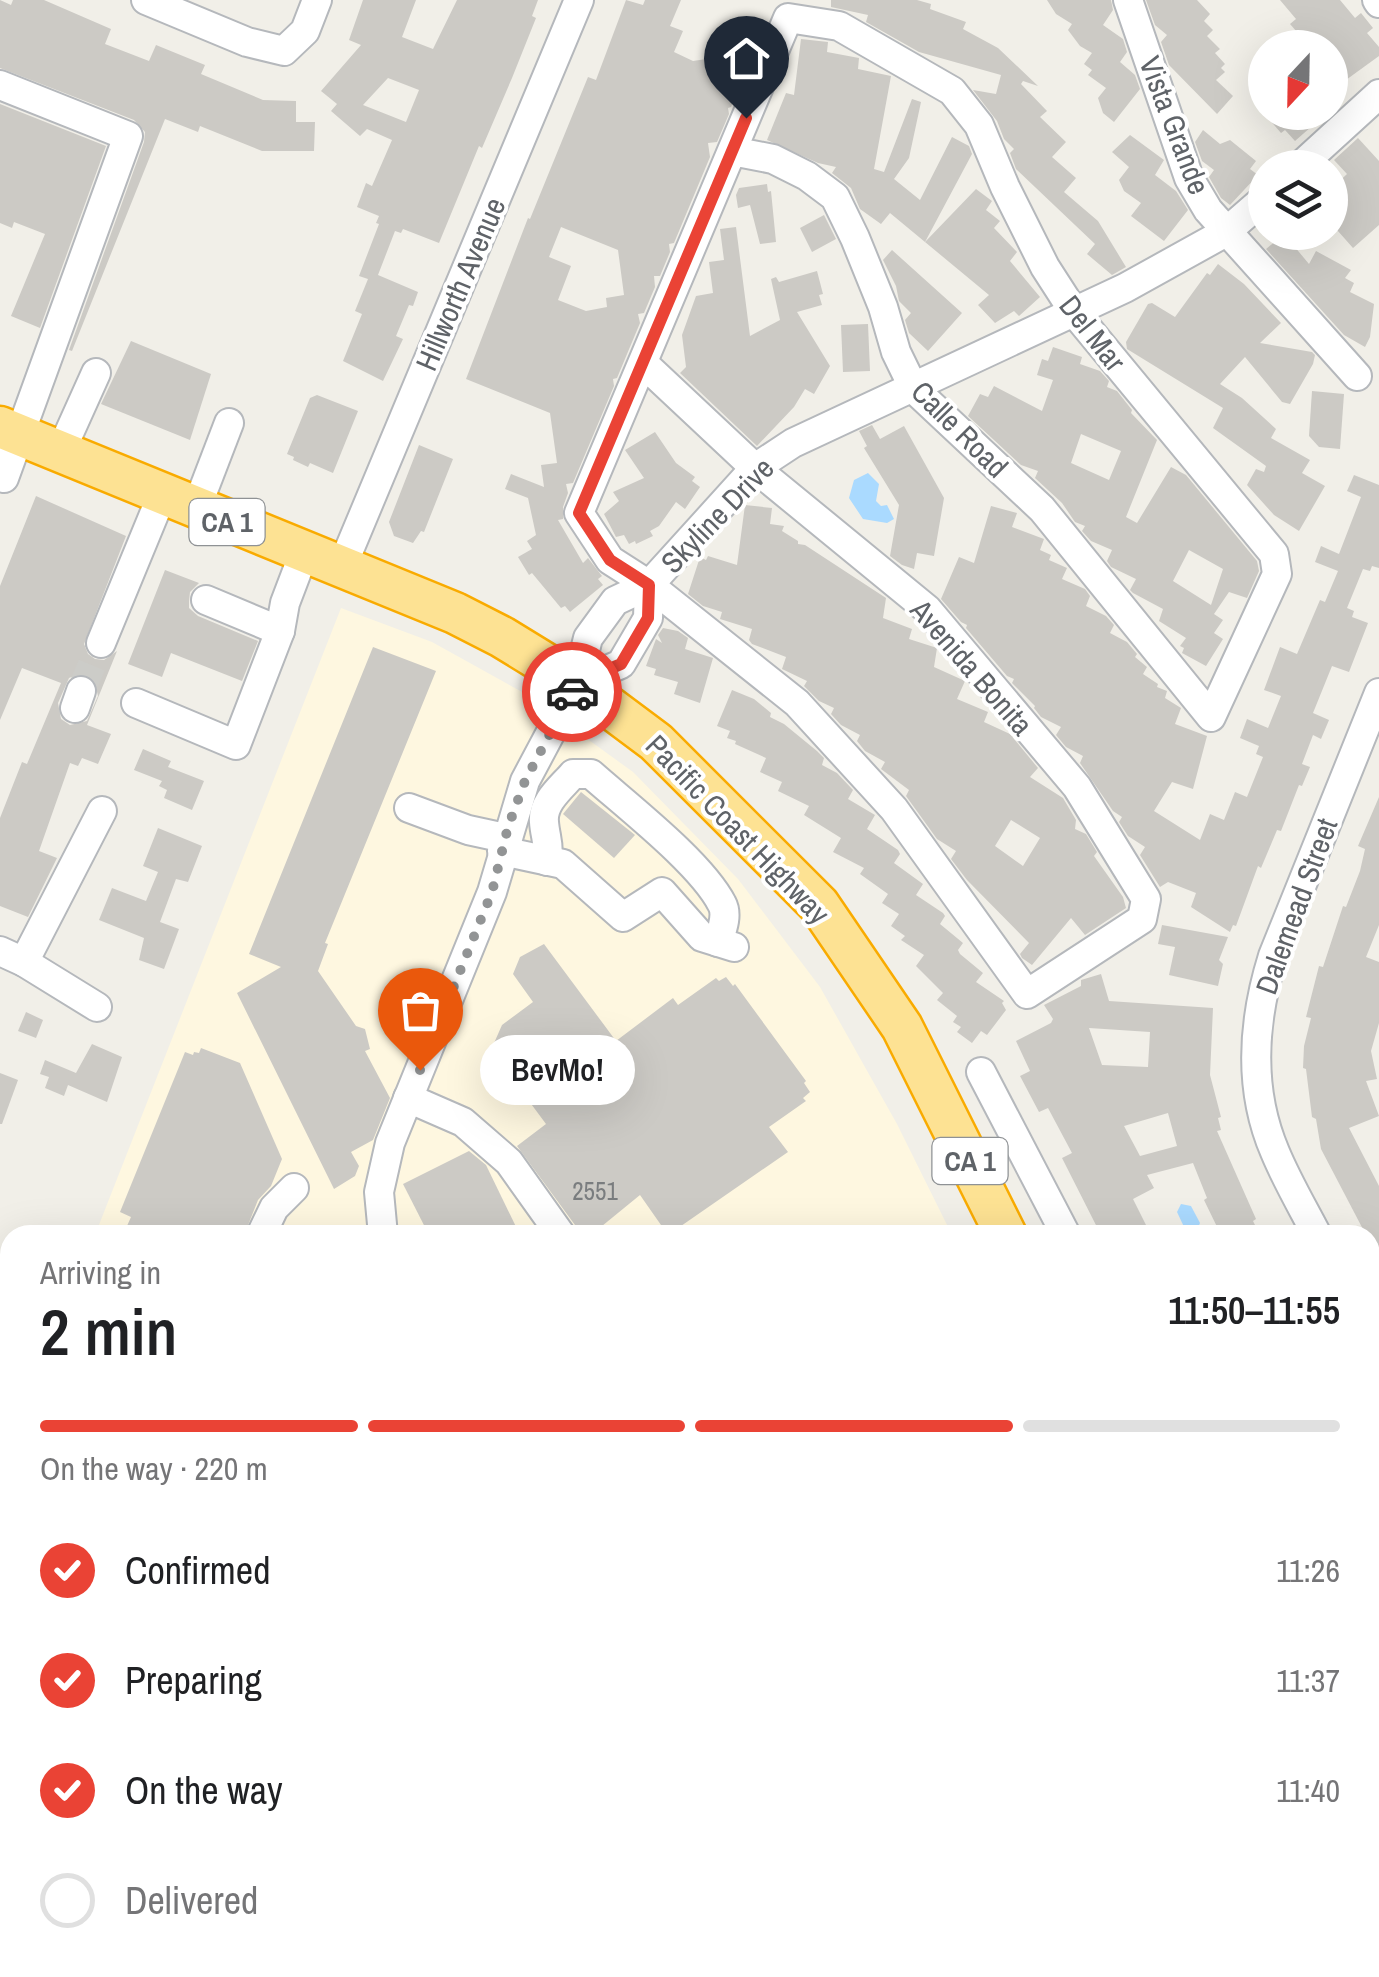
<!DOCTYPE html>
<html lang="en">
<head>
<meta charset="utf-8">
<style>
  :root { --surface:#fff; --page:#f6f6f6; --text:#202124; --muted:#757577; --line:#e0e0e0; --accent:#ea4335 }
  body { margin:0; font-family:"Archivo Narrow",sans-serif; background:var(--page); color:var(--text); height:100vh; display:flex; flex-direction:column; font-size:38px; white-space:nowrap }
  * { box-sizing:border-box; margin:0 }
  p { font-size:32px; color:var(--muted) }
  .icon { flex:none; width:55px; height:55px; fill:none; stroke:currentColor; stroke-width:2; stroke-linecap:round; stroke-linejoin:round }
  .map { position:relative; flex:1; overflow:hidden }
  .details { position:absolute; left:0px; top:1225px; width:1380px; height:752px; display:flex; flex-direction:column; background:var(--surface); border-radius:30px 30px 0 0; box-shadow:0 10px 40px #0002 }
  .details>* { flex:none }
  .needle { width:65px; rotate:202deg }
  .buttons { position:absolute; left:1248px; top:30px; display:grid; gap:20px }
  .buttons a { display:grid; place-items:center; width:100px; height:100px; border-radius:50%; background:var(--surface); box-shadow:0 10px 40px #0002; font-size:50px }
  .pin { position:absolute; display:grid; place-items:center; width:85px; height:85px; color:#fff; margin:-102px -42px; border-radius:50% 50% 50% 0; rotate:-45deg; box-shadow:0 0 10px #0007 }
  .pin .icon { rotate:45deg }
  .courier { position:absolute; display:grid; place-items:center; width:100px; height:100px; margin:-50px; border:8px solid #ea4335; border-radius:50%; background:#fff; color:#222; box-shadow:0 2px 12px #0007 }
  .bubble { position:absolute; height:70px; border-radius:35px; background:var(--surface); box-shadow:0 10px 40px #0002; font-size:32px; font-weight:600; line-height:70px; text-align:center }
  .head em { font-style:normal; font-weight:600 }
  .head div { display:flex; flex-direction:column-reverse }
  .head { display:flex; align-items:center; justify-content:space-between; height:170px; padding:0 40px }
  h1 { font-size:65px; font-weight:600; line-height:75px }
  .bar { display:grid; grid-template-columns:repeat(4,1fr); gap:15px 10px; align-content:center; height:120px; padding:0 40px }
  .bar i { height:12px; border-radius:8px; background:var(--line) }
  .bar .active { background:var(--accent) }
  .bar p { grid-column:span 4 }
  ol { padding:0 40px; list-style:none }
  li { display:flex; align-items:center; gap:30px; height:110px }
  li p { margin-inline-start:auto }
  li .icon { padding:10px; border-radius:50%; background:var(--accent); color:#fff; stroke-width:4 }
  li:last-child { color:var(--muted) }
  li i { width:55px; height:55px; border:5px solid var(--line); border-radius:50% }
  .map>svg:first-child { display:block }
</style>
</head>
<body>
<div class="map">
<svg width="1379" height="1977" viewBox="0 0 1379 1977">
  <rect width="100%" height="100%" fill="#f1efe8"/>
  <g fill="#fef7e0">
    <polygon points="341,608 432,642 524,693 633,772 738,879 820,987 897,1124 952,1235 95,1235"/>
    <polygon points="10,1393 10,1968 857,1968 824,1977 0,1977 0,1417"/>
    <polygon points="1170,1968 1316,1968 1320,1977 1132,1977"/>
  </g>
  <g fill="#aadaff">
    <polygon points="868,473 879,484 876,501 881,506 887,505 894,519 887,523 863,519 849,498 854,480"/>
    <polygon points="1181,1204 1191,1206 1200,1223 1197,1230 1190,1232 1185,1229 1177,1212"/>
  </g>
  <g fill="#cccac5" fill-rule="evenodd">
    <polygon points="0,0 11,5 13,0 44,0 111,29 105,44 149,61 156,45 205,65 201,74 263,100 296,101 296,122 315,122 314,151 262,151 200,126 198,132 165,119 72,351 69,350 144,142 145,132 134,120 0,68"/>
    <path d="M 363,0 L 416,0 L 402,37 L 433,49 L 457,0 L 538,0 L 532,16 L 536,18 L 512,78 L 482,148 L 479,146 L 439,243 L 403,229 L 401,233 L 395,231 L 378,275 L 418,292 L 413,306 L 409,305 L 396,336 L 403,339 L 383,381 L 343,361 L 362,314 L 355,311 L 368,279 L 359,276 L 379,224 L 376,223 L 379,216 L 357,207 L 366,183 L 372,186 L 392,140 L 367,129 L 360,136 L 331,111 L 337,104 L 321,91 L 361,45 L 349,40 ZM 388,78 L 419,90 L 406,122 L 363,105 Z"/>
    <path d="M 626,0 L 643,5 L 645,0 L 681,0 L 670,26 L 683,31 L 674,52 L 693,61 L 720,57 L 717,27 L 763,23 L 764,30 L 760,40 L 754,41 L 756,50 L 731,107 L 728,108 L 729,114 L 717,142 L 708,143 L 710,157 L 674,243 L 669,244 L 670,252 L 660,276 L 654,276 L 655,287 L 644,313 L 638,314 L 640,323 L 617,378 L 613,379 L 614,386 L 573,483 L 566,484 L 568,493 L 563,507 L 563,519 L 558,520 L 583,563 L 588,558 L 602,576 L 598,579 L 603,585 L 570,612 L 565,606 L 561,608 L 532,573 L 529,575 L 518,557 L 532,549 L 527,541 L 536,535 L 528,498 L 505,489 L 511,474 L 544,487 L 541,465 L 557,463 L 550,413 L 466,379 L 528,218 L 530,219 L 588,77 L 596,80 ZM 561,227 L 618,250 L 624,295 L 606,298 L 607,307 L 586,311 L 558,300 L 571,266 L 549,257 Z"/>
    <polygon points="831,0 917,0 931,4 930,9 966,22 963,29 998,48 1038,86 1023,81 1021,84 1047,111 1040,117 1066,142 1052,157 1076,178 1064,192 1098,221 1126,267 1112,275 1087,254 1095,244 1016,169 1010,153 1014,149 1004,139 997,121 973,90 996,94 1001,75 919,52 866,22 868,15 831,7"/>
    <polygon points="1047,0 1111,0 1113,10 1103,25 1123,39 1127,52 1120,62 1135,75 1140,89 1114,122 1103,113 1098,98 1106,88 1088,75 1092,70 1084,64 1092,53 1080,46 1068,30 1072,24 1056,14"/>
    <polygon points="1146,0 1197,0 1210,14 1204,21 1213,30 1207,36 1220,49 1215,53 1225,64 1221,68 1225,72 1216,80 1233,96 1217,114 1169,65 1161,42 1167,35 1155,25"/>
    <polygon points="1280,0 1340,0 1355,18 1361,13 1373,28 1367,33 1379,47 1379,56 1339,85 1330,75 1330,48 1311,48 1290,24 1296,19"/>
    <polygon points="801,39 828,42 827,52 859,58 858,69 891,76 874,169 884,172 912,99 921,102 909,158 894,179 920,200 952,137 969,146 972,154 925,242 890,213 881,224 860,209 851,188 832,173 836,167 818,163 767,140 786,93 794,95"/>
    <polygon points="0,104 106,146 40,328 11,316 45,234 14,222 12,228 0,223"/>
    <polygon points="1263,112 1328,112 1295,141 1285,130 1281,133"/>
    <polygon points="1203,130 1220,144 1230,140 1256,161 1250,169 1258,175 1230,205 1221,198 1209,177 1214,170 1202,161 1195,142"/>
    <polygon points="1130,135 1164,160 1155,175 1176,191 1188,210 1164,241 1131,216 1141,203 1124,191 1119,180 1129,167 1112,152"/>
    <polygon points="1358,138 1379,161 1379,225 1353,248 1330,222 1330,190 1347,174 1334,160"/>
    <polygon points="767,184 768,192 771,191 776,242 760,244 750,205 738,208 736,195 739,188"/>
    <polygon points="976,189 992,201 986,210 1000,221 994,228 1017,252 1010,261 1040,297 1019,316 1014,311 995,323 978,305 989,295 925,242"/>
    <polygon points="824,215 836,239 812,252 800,228"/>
    <polygon points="736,227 750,336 780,320 771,279 776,277 779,282 817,271 823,294 819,295 822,305 797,312 830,366 814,394 805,389 794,407 757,446 680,373 686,367 682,335 696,296 713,293 709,262 724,260 720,229"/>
    <polygon points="1284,234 1309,264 1316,251 1351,270 1345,278 1354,283 1350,292 1374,304 1370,337 1365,347 1344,335 1266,249"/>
    <polygon points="892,250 962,313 928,351 909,333 905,320 911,313 899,301 896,286 883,260"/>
    <polygon points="1218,264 1244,284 1281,323 1260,343 1312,352 1315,355 1313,364 1290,404 1282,402 1245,357 1220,384 1242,398 1276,429 1271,438 1310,460 1302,473 1325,486 1299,531 1274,515 1247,485 1256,469 1264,472 1266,466 1213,428 1223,408 1127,349 1126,342 1148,304 1152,303 1175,317 1207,273 1210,275"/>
    <polygon points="868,324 870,371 843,372 841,325"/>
    <polygon points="131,341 211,374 190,440 101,404"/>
    <path d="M 1053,347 L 1082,357 L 1080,364 L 1100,371 L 1109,381 L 1107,387 L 1117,391 L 1132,410 L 1131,413 L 1157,440 L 1126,517 L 1137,523 L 1171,467 L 1186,475 L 1257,561 L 1259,571 L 1247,598 L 1229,592 L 1214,614 L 1223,620 L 1214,633 L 1223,639 L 1206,666 L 1182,653 L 1184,648 L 1180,646 L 1186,638 L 1159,621 L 1163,609 L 1133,593 L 1130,590 L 1136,579 L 1111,567 L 1107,561 L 1112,550 L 1091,541 L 1082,531 L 1085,526 L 1075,522 L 1062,503 L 1035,478 L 1038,471 L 1021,465 L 968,416 L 980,394 L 988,397 L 994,386 L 1042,411 L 1053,380 L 1037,375 L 1042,359 L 1048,361 ZM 1081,434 L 1121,451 L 1109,480 L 1071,463 ZM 1189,550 L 1223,569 L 1211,605 L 1173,581 Z"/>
    <polygon points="1312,391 1344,394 1340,449 1319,447 1309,436"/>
    <polygon points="317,395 358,411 333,473 310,463 308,467 293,460 294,457 287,454 310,398"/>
    <polygon points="872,425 880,439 904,426 944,498 934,556 917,553 914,569 902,565 890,556 899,505 864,448 867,446 859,431"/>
    <polygon points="655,432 676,463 695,477 692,481 700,487 685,509 676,502 659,526 650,531 653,536 636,544 635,541 629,544 624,535 616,537 604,514 619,501 613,492 644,478 625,450"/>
    <polygon points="419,445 453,459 424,532 421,531 413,543 394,536 389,522"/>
    <polygon points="1354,475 1379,485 1379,568 1372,566 1370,571 1363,569 1347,608 1354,611 1352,617 1368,623 1349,672 1332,666 1313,713 1329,720 1321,739 1313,735 1302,764 1310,767 1302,786 1299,785 1281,831 1277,830 1261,868 1258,866 1236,926 1233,925 1230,932 1191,907 1196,893 1168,882 1160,887 1140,855 1145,847 1128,836 1119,822 1122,817 1113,811 1080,763 1083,756 1066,747 1056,735 1061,727 1041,717 1034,708 1035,706 1012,683 1014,679 1007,676 966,628 967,625 961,622 941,599 959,557 974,563 991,506 1017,513 1012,527 1044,539 1040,550 1051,555 1049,560 1067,568 1062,579 1085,589 1090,596 1086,606 1106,616 1114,625 1110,633 1127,642 1137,654 1135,657 1147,667 1143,674 1158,684 1157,687 1167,691 1165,698 1181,708 1175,724 1207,736 1193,789 1172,782 1154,811 1200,840 1210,814 1224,820 1235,792 1247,797 1263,757 1256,754 1259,746 1240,738 1247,719 1268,728 1281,696 1264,690 1280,647 1297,654 1320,600 1325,602 1338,571 1315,562 1321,546 1339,554 1361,497 1347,491"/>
    <path d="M 36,496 L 126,536 L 84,644 L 88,654 L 95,659 L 104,660 L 117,651 L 87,725 L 111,734 L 98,764 L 82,758 L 78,766 L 70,763 L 39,851 L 57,858 L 28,917 L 0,906 L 0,818 L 22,762 L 27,764 L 61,683 L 22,668 L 0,720 L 0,586 ZM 79,674 L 94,679 L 98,696 L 87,721 L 70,725 L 61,719 L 58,703 L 69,678 Z"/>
    <path d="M 745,505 L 772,508 L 770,524 L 784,526 L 782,531 L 798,541 L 798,544 L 805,545 L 886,598 L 883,618 L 912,629 L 909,639 L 937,648 L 934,667 L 965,681 L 957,699 L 988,712 L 984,722 L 1010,734 L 1038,768 L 1030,777 L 1063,798 L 1076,820 L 1075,829 L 1086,834 L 1097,852 L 1094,856 L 1123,897 L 1126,908 L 1085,935 L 1071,918 L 1032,965 L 1022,958 L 1020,954 L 1029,943 L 967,880 L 951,859 L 956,851 L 937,839 L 906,796 L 909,790 L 881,769 L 885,762 L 865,751 L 857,741 L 860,735 L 841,725 L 831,714 L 834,708 L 819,701 L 804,686 L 807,681 L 782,669 L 786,657 L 752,644 L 749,640 L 752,629 L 720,619 L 722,612 L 703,606 L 688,594 L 700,557 L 706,560 L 708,556 L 737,565 ZM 1011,820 L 1040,838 L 1023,866 L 995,846 Z"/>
    <polygon points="165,570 199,583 190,592 189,601 189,608 198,616 258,641 242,681 171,653 162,677 128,664"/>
    <polygon points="663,628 678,631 688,638 685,649 713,658 700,703 674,694 678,682 654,675 656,669 646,666 656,639 662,643 658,635"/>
    <polygon points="373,647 436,671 325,943 328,944 318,971 356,1026 365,1029 370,1049 365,1051 390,1098 373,1140 351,1152 359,1166 355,1176 334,1189 237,993 281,967 249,954"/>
    <polygon points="732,690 754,699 771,713 770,717 784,724 817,751 824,758 822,765 837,773 853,790 848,799 875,815 867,829 898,850 900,854 894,863 923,884 916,895 943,913 945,916 940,924 963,943 958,950 960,954 983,973 976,982 1004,1001 1002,1003 1006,1010 987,1035 981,1031 972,1043 957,1032 961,1027 953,1022 957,1016 937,1000 943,993 916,966 924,955 901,940 905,936 891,926 899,914 882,903 888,894 860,874 864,868 833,852 841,838 804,815 809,806 778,791 782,782 760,772 766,758 735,744 736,741 727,738 730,731 717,726"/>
    <polygon points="143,749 171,761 168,767 204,781 192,810 164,798 167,790 159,786 162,781 134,770"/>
    <polygon points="581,792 635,835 614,858 563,814"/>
    <polygon points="1379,797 1379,925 1366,957 1379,962 1379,1023 1371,1051 1377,1079 1366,1081 1379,1116 1349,1128 1379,1186 1379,1259 1370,1235 1366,1235 1321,1149 1316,1119 1312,1117 1306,1069 1303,1068 1304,1046 1311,1018 1306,1017 1319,966 1323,967 1343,906 1346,907 1360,871 1365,849 1358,846"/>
    <polygon points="158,828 202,846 188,882 176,879 160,922 179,929 164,969 139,960 144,938 99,920 112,888 146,901 158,872 143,866"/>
    <polygon points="1162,925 1228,937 1219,960 1223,964 1218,986 1169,975 1175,947 1158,944"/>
    <polygon points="544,944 616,1041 673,998 678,1005 716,978 719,981 726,977 733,986 735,984 806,1081 804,1083 810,1092 803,1098 806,1101 769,1127 788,1152 668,1235 640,1195 591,1235 578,1235 575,1225 517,1146 546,1124 491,1050 502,1025 533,1002 513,974 520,957"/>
    <path d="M 1101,974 L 1109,1001 L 1213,1008 L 1210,1075 L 1221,1117 L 1218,1118 L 1221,1130 L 1217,1131 L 1256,1219 L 1253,1221 L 1260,1235 L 1221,1235 L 1204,1200 L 1207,1198 L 1193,1163 L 1147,1175 L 1154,1188 L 1133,1199 L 1151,1235 L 1101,1235 L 1062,1158 L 1072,1153 L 1048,1108 L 1039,1112 L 1020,1076 L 1030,1071 L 1016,1041 L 1051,1023 L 1053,1019 L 1044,1005 L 1081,986 L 1081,980 ZM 1089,1028 L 1150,1032 L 1148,1067 L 1102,1065 ZM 1168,1113 L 1177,1146 L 1140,1156 L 1124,1126 Z"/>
    <polygon points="26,1012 43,1020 36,1038 18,1031"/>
    <polygon points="92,1044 122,1057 107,1102 68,1085 64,1096 45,1088 49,1077 40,1074 45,1060 76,1073"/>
    <polygon points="201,1048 240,1063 282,1159 271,1186 258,1200 244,1235 123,1235 131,1217 120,1212 185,1052 193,1055 194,1052 199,1053"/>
    <polygon points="0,1073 18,1080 2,1124 0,1124"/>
    <polygon points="469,1151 486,1165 520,1235 429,1235 403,1184"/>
  </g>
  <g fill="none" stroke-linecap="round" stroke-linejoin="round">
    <polyline stroke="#ccccc8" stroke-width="28" stroke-dasharray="28 14" stroke-linecap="butt" points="81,691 101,643"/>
    <g stroke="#b5b8bc" stroke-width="32">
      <g id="minor">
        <polyline points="146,0 247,42 284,51 305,31 317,0"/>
        <polyline points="1128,0 1189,178 1208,210 1357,376"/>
        <polyline points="1377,0 1379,3"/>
        <polyline points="0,85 128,136 4,478"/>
        <polyline points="1298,168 1379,94"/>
        <polyline points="643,363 755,468 927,609 1077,787 1146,899 1142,919 1027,994 894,809 797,703 649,585 610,560 579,513 788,18 839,26 952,91 979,125 1005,187 1045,267 1074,312 1274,554 1277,574 1211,717 1042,509 914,389 896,352 883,307 855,238 835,197 807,176 773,159 732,151"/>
        <polyline points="60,453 96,373"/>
        <polyline points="196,509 229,423"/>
        <polyline points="341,569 579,0"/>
        <polyline points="206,600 280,631"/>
        <polyline points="101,643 162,495"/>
        <polyline points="577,683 621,664 648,618 649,585"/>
        <polyline points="136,703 236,745 280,631 285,603 304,553"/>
        <polyline points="75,708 81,691"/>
        <polyline points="409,808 468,830 505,838"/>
        <polyline points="502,851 563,864 623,917 662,892 702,937 734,947"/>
        <path d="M 547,861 C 550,845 545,837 544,822 C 542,802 562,787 573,774 L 591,774 C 627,806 701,863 722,904 C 728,915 722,930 718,942"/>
        <polyline points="0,951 24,962 97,1007"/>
        <polyline points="24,962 102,811"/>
        <polyline points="981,1072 1066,1235"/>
        <polyline points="408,1098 463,1122 509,1162 561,1235"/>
        <polyline points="261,1235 274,1208 294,1188"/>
        <polyline points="383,1235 379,1192 390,1143 492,892 525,781 577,683 588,638 615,601 649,585 755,468 793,443 1125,288 1226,232 1265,198"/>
        <path d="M 1317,1235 C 1303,1208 1287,1181 1275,1152 C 1248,1089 1253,1020 1273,956 L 1379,693"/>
        <polyline points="1370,1340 1379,1357"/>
        <polyline points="269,1968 272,1977"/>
        <polyline points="369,1968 372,1977"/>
        <polyline points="650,1968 653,1977"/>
        <polyline points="926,1968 930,1977"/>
        <polyline points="139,1977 175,1968"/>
      </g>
    </g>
    <g stroke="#f2c960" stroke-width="40">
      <g id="major">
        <polyline points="1370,1844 1379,1841"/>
        <polyline points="1370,1892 1379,1889"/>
        <polyline points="962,1977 970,1968"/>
        <polyline points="1050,1977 1085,1968"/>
      </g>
    </g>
    <g stroke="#f9ab00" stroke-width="45">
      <g id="highway">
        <polyline points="0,427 455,613 502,637 577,683 656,742 819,905 902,1027 1006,1235"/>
        <polyline points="1369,1968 1374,1977"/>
      </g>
    </g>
    <use href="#minor" stroke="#fff" stroke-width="28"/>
    <use href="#major" stroke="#fff2af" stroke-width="35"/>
    <use href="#highway" stroke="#fde293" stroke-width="40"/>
  </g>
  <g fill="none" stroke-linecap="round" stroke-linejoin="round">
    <polyline stroke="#929495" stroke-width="10" stroke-dasharray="0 18" points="420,1070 492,892 508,827 525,781 572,692"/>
    <polyline stroke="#ea4335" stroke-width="12" points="572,692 577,683 621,664 648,618 649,585 610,560 579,513 746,118"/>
  </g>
  <g text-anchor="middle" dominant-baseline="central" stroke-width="8" stroke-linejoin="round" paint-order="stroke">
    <g font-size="25" fill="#7a7d7f">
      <text x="595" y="1191">2551</text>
    </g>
    <g fill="#fff" stroke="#8f9295" stroke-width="2.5">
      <rect x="189.5" y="499" width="75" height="46" rx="8"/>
      <rect x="932.5" y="1138" width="75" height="46" rx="8"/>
    </g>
    <g font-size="28" font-weight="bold" fill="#5f6368">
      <text x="227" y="522">CA 1</text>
      <text x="970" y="1161">CA 1</text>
    </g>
    <g font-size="30" fill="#5f6368" stroke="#fff">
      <text transform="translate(1175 125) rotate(69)">Vista Grande</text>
      <text transform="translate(460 284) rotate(-67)">Hillworth Avenue</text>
      <text transform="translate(1093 333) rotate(52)">Del Mar</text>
      <text transform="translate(960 429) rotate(45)">Calle Road</text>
      <text transform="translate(717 515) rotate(-46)">Skyline Drive</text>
      <text transform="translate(972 667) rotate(49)">Avenida Bonita</text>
      <text transform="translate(738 829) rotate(46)">Pacific Coast Highway</text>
      <text transform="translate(1296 906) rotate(-70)">Dalemead Street</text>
    </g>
  </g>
</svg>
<div class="buttons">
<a><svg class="needle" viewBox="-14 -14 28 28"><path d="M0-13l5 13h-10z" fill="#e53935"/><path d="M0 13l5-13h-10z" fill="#757577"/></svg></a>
<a><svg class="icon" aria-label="layers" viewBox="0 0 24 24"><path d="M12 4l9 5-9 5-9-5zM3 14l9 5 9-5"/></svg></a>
</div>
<div class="pin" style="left:420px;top:1070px;background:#ea580c"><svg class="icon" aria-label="bag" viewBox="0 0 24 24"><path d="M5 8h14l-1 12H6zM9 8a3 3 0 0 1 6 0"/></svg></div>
<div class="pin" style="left:746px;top:118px;background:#1f2937"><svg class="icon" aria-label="home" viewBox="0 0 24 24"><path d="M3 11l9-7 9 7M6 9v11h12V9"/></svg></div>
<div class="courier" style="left:572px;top:692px"><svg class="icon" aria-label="car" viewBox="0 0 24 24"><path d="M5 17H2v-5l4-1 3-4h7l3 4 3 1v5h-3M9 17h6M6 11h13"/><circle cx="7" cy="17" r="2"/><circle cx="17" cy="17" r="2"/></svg></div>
<div class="bubble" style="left:480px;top:1035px;width:155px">BevMo!</div>
<section class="details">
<div class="head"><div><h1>2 min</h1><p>Arriving in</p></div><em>11:50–11:55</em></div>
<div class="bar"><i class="active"></i><i class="active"></i><i class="active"></i><i></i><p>On the way · 220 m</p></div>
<ol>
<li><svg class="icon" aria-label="check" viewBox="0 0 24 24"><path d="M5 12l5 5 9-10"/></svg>Confirmed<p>11:26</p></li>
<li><svg class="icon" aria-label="check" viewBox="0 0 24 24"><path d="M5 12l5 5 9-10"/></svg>Preparing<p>11:37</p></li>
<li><svg class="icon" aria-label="check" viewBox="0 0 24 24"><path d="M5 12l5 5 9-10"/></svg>On the way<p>11:40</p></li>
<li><i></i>Delivered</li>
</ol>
</section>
</div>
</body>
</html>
